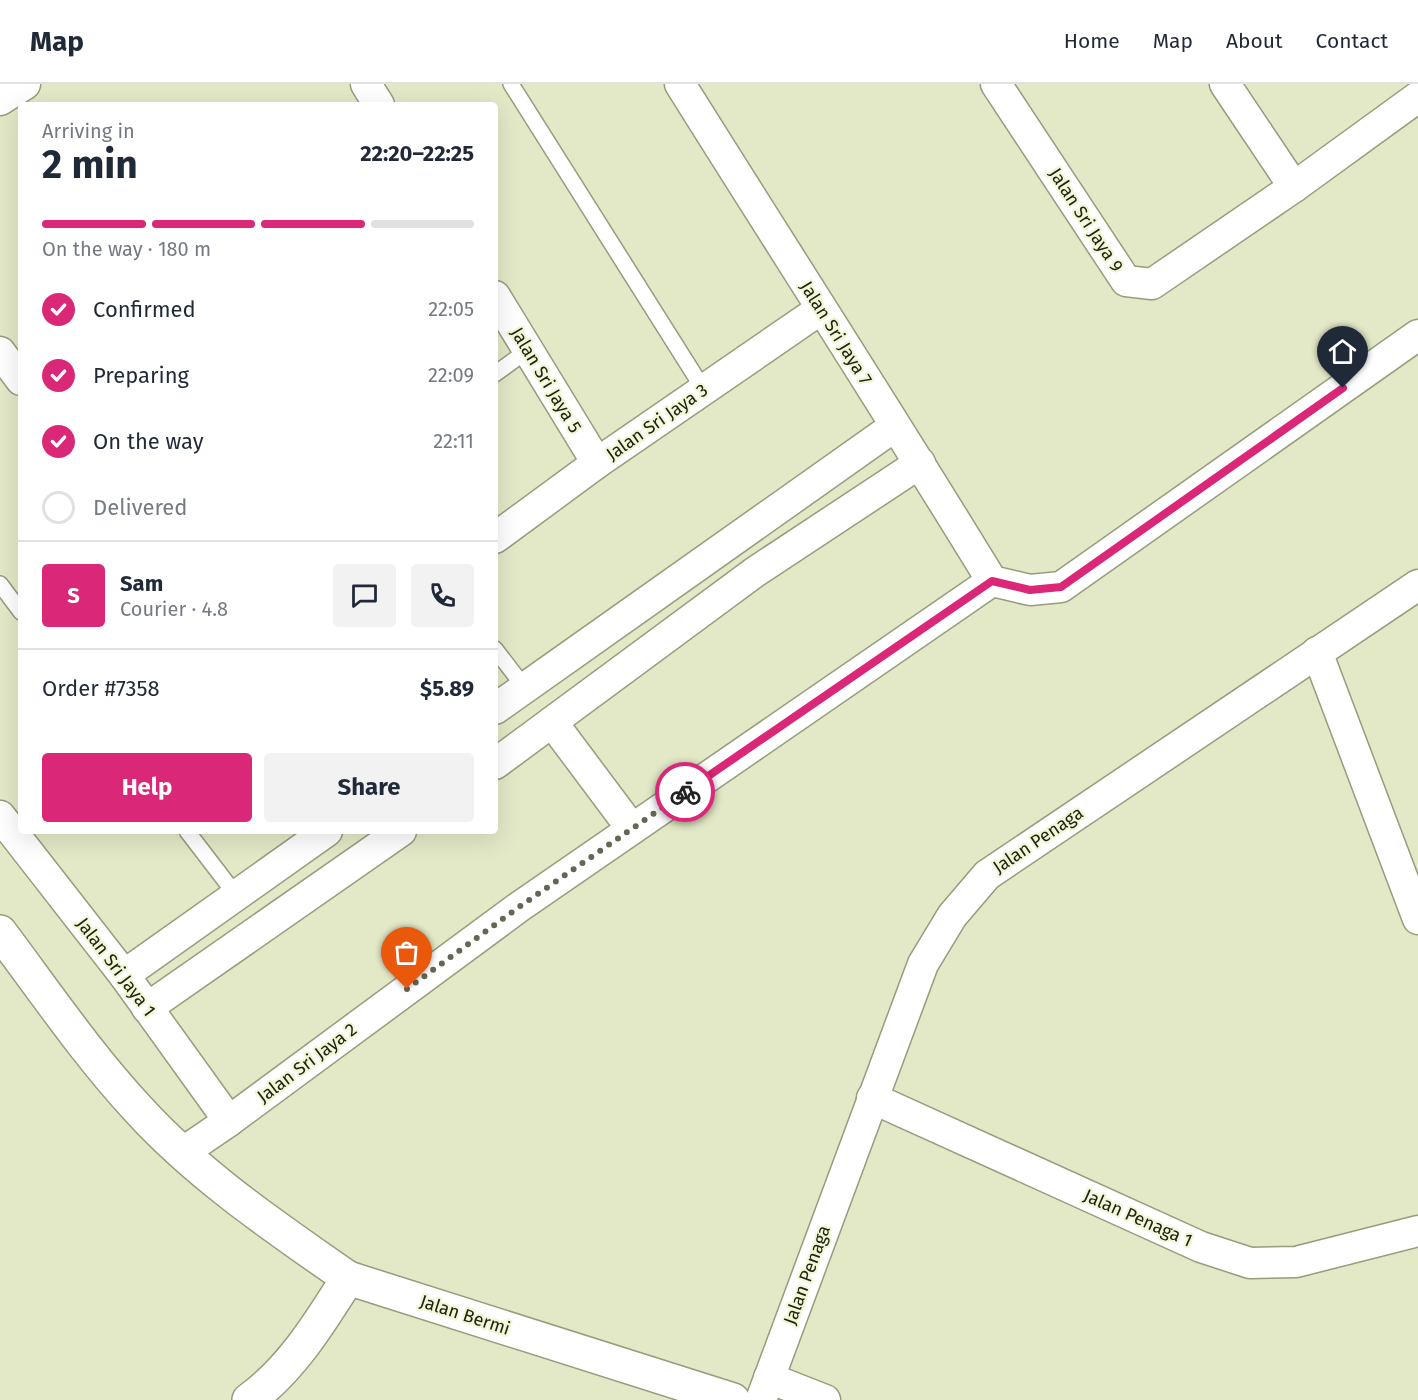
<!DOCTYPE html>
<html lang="en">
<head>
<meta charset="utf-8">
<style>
  :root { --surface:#fff; --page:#f2f2f3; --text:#1f2937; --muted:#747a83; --line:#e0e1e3; --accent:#db2777 }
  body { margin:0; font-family:"Fira Sans",sans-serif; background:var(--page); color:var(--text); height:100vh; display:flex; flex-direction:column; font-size:22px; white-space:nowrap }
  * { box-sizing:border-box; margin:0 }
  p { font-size:20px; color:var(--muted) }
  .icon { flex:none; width:33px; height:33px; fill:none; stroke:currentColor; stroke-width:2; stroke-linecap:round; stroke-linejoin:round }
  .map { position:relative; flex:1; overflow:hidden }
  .drawer { position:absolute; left:18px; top:18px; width:480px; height:732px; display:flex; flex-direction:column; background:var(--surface); border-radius:6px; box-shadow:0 6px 24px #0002 }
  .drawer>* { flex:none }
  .pin { position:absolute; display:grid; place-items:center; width:51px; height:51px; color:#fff; margin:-62px -26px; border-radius:50% 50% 50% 0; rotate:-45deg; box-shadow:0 0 6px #0007 }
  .pin .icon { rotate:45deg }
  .courier { position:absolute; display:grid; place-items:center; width:60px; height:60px; margin:-30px; border:4px solid #db2777; border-radius:50%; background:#fff; color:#222; box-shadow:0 2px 8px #0007 }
  .headline em { font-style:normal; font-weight:700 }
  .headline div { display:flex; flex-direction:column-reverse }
  .headline { display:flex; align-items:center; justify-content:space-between; height:102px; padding:0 24px }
  h1 { font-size:39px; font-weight:700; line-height:45px }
  .bar { display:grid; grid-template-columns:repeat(4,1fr); gap:9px 6px; align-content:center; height:72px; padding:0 24px }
  .bar i { height:8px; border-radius:4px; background:var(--line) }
  .bar .current { background:var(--accent) }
  .bar p { grid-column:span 4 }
  .line { display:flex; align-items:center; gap:15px; padding:0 24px; border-top:2px solid var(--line) }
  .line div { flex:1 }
  .round { display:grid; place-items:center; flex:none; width:63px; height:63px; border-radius:6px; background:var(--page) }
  ol { padding:0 24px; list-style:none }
  li { display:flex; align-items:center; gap:18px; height:66px }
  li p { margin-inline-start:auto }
  li .icon { padding:6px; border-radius:50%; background:var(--accent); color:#fff; stroke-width:4 }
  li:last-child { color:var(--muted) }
  li i { width:33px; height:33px; border:3px solid var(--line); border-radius:50% }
  .action { display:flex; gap:12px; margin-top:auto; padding:12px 24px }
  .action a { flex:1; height:69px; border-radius:6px; background:var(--accent); color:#fff; font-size:24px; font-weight:700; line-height:69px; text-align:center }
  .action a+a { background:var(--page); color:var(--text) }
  header { display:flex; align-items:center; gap:36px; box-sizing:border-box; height:84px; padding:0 30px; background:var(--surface); border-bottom:2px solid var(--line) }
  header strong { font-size:28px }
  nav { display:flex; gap:33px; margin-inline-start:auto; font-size:21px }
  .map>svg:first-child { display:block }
</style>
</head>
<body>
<header>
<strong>Map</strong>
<nav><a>Home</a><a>Map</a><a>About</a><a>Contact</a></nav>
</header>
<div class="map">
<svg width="1418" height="1316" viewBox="0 0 1418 1316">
  <rect width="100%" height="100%" fill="#e3e9c7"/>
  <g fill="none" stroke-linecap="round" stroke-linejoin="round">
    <g stroke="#969c7c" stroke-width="18">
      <g id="service">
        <polyline points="511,0 704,306"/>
        <polyline points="495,290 528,266"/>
        <polyline points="0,500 21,528"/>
        <polyline points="495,565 525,604"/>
        <polyline points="187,747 236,811"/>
      </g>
    </g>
    <g stroke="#969c7c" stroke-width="33">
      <g id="minor">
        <polyline points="366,0 379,21"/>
        <path d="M 680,0 C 784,166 890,330 992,497"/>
        <polyline points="996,0 1126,197 1152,200 1294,103 1418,13"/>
        <polyline points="1225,0 1294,103"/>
        <polyline points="0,16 25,0"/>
        <polyline points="495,212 597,379"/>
        <polyline points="0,268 21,296"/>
        <polyline points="495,454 597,379 821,225"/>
        <polyline points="992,497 1030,506 1061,503 1418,251"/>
        <polyline points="1317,568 1418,835"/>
        <polyline points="495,625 895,342"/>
        <polyline points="552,638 632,745"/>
        <polyline points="495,680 755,488 920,379"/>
        <polyline points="0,732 124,891 229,1037"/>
        <polyline points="124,891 327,747"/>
        <polyline points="147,924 401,747"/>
        <polyline points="872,1014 1201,1163 1250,1179 1296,1178 1418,1147"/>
        <polyline points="182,1069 229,1037 519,823 992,497"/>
        <polyline points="769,1294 825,1316"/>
        <polyline points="761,1316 923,880 952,832 987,791 1418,501"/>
      </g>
    </g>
    <g stroke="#969c7c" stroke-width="36">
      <g id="tertiary">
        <path d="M 0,848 C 45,908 87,970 138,1025 C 199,1092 275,1143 348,1194"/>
        <path d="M 249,1316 C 292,1285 320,1238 348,1194 L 733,1316"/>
      </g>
    </g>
    <use href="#service" stroke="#fff" stroke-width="15"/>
    <use href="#minor" stroke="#fff" stroke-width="30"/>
    <use href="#tertiary" stroke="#fff" stroke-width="33"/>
  </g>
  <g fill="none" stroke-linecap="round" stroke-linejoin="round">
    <polyline stroke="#646853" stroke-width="6" stroke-dasharray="0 10.8" points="407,905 519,823 685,708"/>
    <polyline stroke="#db2777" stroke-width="8" points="685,708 992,497 1030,506 1061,503 1343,304"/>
  </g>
  <g text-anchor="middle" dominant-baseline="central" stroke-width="4.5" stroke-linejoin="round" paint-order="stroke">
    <g font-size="18" fill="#202215" stroke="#f0f7d4">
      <text transform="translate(1086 136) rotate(57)">Jalan Sri Jaya 9</text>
      <text transform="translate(836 249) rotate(58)">Jalan Sri Jaya 7</text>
      <text transform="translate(546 296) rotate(59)">Jalan Sri Jaya 5</text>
      <text transform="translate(657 338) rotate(-35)">Jalan Sri Jaya 3</text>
      <text transform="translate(1038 756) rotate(-34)">Jalan Penaga</text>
      <text transform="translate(116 883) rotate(53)">Jalan Sri Jaya 1</text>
      <text transform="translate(307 979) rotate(-37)">Jalan Sri Jaya 2</text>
      <text transform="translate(1138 1134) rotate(24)">Jalan Penaga 1</text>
      <text transform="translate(807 1191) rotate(-70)">Jalan Penaga</text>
      <text transform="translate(465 1231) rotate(18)">Jalan Bermi</text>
    </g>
  </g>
</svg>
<div class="pin" style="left:407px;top:905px;background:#ea580c"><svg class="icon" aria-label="bag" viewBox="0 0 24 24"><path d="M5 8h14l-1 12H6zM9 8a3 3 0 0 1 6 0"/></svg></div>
<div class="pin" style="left:1343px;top:304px;background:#1f2937"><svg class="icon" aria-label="home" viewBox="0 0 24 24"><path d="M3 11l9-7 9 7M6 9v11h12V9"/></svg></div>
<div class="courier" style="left:685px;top:708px"><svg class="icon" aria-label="bike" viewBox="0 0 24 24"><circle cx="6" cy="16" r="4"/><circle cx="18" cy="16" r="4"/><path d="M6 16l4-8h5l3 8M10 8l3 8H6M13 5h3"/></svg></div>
<section class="drawer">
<div class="headline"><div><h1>2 min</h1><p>Arriving in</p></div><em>22:20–22:25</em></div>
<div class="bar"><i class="current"></i><i class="current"></i><i class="current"></i><i></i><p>On the way · 180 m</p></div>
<ol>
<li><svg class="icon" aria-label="check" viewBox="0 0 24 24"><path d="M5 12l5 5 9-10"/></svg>Confirmed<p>22:05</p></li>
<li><svg class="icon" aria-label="check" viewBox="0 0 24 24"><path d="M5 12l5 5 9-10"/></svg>Preparing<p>22:09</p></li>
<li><svg class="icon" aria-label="check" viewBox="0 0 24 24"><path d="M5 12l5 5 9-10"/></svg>On the way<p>22:11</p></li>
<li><i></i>Delivered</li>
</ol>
<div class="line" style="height:108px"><b class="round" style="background:var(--accent);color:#fff">S</b><div><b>Sam</b><p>Courier · 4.8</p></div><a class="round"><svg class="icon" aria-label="chat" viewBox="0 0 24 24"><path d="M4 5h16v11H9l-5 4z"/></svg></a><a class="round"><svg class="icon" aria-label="phone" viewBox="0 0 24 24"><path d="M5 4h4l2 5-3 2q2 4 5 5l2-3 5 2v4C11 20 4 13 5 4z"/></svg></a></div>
<div class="line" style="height:78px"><div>Order #7358</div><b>$5.89</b></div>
<div class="action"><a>Help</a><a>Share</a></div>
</section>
</div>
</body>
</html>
